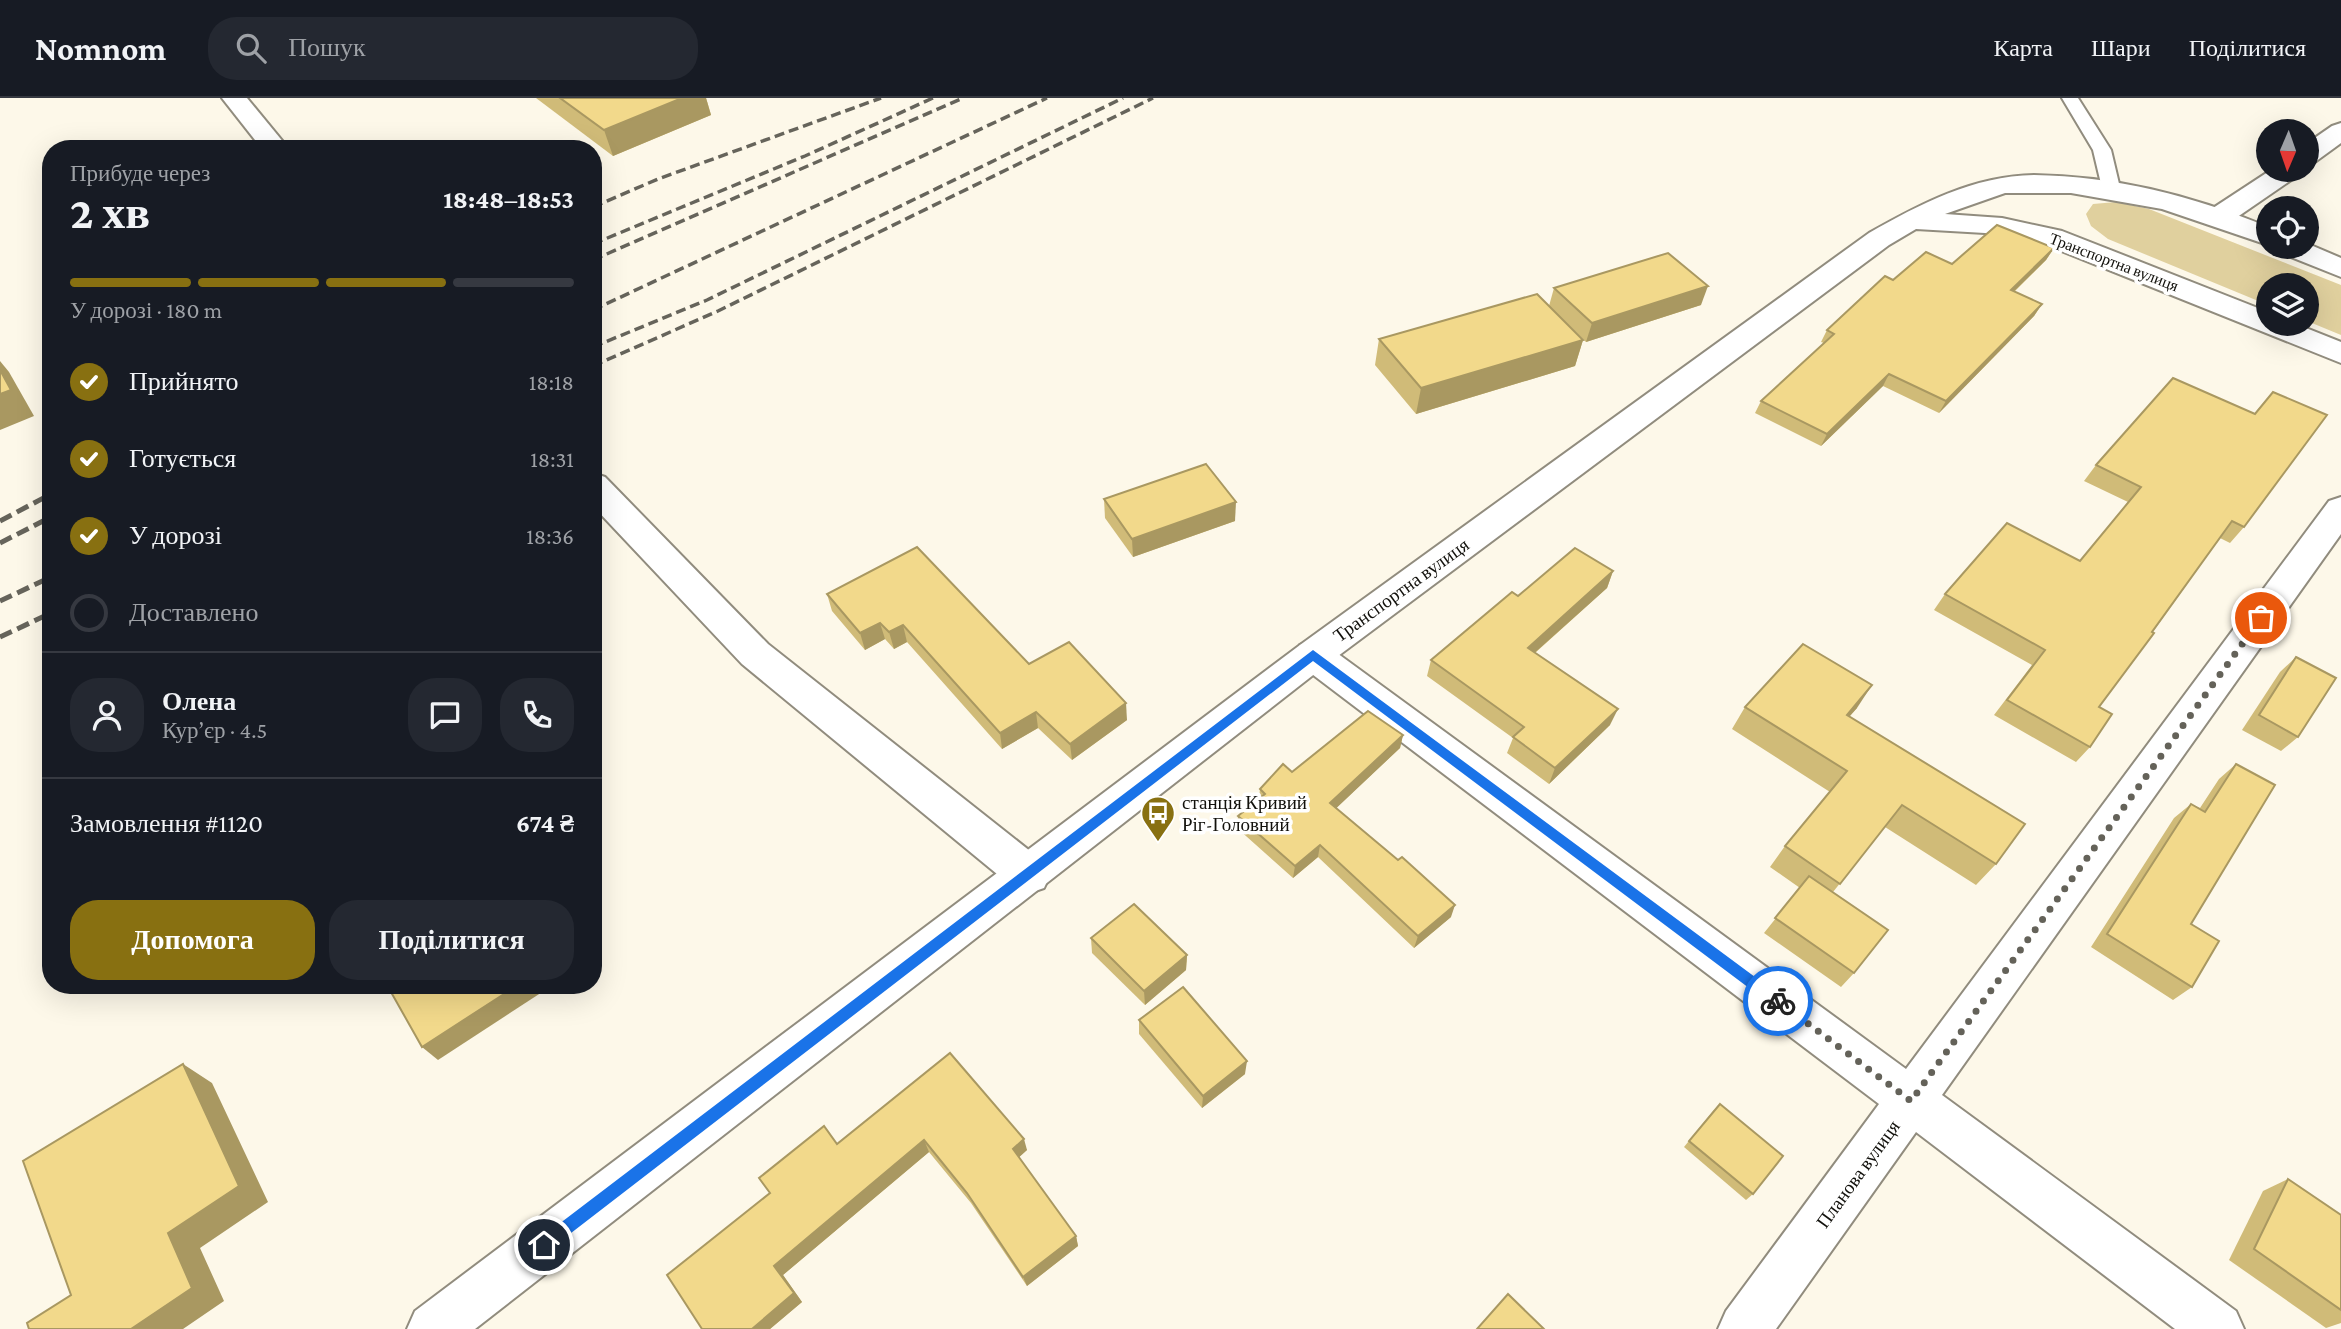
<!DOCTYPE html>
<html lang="uk">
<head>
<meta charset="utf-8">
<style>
  :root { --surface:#171b24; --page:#242831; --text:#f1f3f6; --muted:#9ea1a6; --line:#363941; --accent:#887011 }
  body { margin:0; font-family:"Crimson Pro",serif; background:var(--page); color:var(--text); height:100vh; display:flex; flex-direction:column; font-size:26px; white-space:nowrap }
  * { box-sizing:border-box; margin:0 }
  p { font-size:23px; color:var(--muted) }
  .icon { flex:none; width:38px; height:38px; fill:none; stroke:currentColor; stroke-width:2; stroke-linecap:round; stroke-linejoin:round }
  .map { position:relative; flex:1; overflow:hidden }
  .side { position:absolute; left:42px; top:42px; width:560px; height:854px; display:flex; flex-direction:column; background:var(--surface); border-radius:28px; box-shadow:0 7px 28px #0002 }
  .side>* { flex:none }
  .needle { width:46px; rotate:182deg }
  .buttons { position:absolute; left:2256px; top:21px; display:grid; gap:14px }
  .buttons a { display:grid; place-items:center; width:63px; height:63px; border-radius:50%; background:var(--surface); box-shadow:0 7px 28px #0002; font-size:35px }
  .pin { position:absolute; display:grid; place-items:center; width:60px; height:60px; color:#fff; margin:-30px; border:4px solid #fff; border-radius:50%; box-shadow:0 2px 7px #0007 }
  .courier { position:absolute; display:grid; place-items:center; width:70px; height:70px; margin:-35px; border:5px solid #1a73e8; border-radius:50%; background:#fff; color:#222; box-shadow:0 2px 9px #0007 }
  .summary em { font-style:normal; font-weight:700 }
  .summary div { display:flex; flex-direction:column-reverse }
  .summary { display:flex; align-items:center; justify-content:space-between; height:119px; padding:0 28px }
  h1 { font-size:46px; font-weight:700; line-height:52px }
  .bar { display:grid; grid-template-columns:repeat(4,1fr); gap:10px 7px; align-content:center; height:84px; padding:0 28px }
  .bar i { height:9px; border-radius:5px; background:var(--line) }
  .bar .active { background:var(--accent) }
  .bar p { grid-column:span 4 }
  .line { display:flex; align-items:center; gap:18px; padding:0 28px; border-top:2px solid var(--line) }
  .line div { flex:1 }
  .round { display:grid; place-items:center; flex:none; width:74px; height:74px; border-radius:28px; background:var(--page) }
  ol { padding:0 28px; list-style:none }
  li { display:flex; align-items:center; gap:21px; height:77px }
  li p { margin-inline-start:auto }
  li .icon { padding:7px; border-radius:50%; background:var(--accent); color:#fff; stroke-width:4 }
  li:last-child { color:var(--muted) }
  li i { width:38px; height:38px; border:4px solid var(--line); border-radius:50% }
  .action { display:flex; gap:14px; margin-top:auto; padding:14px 28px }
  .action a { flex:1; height:80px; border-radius:28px; background:var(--accent); color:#fff; font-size:28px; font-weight:700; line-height:80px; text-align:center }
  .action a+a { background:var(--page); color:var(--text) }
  header { display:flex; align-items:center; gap:42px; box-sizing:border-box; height:98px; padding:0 35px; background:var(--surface); border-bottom:2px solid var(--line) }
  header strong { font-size:33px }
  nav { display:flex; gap:38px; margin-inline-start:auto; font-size:24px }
  .search { width:490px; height:63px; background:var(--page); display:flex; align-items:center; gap:18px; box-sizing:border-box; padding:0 24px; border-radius:28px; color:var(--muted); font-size:26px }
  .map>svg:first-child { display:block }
</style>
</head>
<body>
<header>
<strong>Nomnom</strong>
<div class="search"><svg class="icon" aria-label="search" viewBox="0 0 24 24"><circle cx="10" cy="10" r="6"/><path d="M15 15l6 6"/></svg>Пошук</div>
<nav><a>Карта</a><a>Шари</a><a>Поділитися</a></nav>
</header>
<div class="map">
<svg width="2341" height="1231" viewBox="0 0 2341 1231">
  <rect width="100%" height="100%" fill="#fdf8e9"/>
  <polygon fill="#e0d09e" points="2116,104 2149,111 2341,187 2341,237 2307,223 2306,187 2268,187 2268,207 2108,141 2091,128 2086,116 2093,106"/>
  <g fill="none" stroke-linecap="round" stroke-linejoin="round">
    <g stroke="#918c7e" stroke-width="4">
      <polygon id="lane" points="2062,0 2078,0 2111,52 2120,90 2117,94 2111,95 2102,90 2093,52"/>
    </g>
    <g stroke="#918c7e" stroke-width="4">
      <g id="street">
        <polygon points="222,0 247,0 289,51 262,51"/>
        <polygon points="2341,25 2341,45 2315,64 2306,66 2306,46 2332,28"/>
        <polygon points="2271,72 2301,72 2297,78 2230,124 2220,126 2210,124 2206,118 2210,112"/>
        <polygon points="593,375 605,379 768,546 1044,764 1050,777 1044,790 1029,795 1014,790 742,566 593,408"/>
        <polygon points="2341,399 2341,436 1942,997 2236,1213 2244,1231 2175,1231 1916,1034 1776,1231 1718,1231 1726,1213 1879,1006 1300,567 1294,557 1300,547 1313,543 1326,547 1906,971 2329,403"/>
      </g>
    </g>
    <g stroke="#918c7e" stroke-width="4">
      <g id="secondary">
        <path d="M 2034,77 C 2114,78 2194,98 2268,129 L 2268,147 L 2162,111 L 2071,95 L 2005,95 L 1945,116 L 2002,120 L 2062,133 L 2268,214 L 2268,226 L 2296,226 L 2341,244 L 2341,265 L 2044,146 L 2002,136 L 1916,131 L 1889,147 L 1326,567 L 475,1231 L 407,1231 L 415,1213 L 1300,547 L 1869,135 C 1920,106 1973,78 2034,77 Z"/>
        <polygon points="2306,145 2341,160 2341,179 2281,155 2277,149 2306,149"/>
      </g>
    </g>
    <use href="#lane" fill="#fff" fill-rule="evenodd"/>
    <use href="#street" fill="#fff" fill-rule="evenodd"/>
    <use href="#secondary" fill="#fff" fill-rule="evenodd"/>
    <g stroke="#66645b" stroke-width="3.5" stroke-dasharray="10 5" stroke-linecap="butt">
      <polyline points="593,109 658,81 881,0"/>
      <polyline points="593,146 805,58 933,0"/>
      <polyline points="593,162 963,0"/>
      <polyline points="593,212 1047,0"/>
      <polyline points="593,249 707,202 1123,0"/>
      <polyline points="593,268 718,213 1153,0"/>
    </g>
    <g stroke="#66645b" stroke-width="5" stroke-dasharray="13 6" stroke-linecap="butt">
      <polyline points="0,423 51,396"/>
      <polyline points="0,445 51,419"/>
      <polyline points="0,503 51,479"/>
      <polyline points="0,539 51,515"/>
    </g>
  </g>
  <g fill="#d0bb78">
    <polygon points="536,0 706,0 711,17 613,58"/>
    <polygon points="2054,150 2046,162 2014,194 2042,206 2034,218 1939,315 1883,288 1821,348 1755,315 1761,303 1824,245 1821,244 1827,232 1893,182 1952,166"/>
    <polygon points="1554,190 1701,207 1586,244 1554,213 1583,242 1575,268 1416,316 1375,267 1379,241 1549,208"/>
    <polygon points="2273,294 2244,429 2230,445 2220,440 2099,609 2090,649 2076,664 1994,617 2032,567 1934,512 1945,496 2080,463 2128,404 2084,383 2096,367 2254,316"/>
    <polygon points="1104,401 1235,423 1133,459 1105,420"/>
    <polygon points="1613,473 1607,490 1535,555 1610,627 1549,686 1507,655 1513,640 1427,578 1431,562 1518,498"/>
    <polygon points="827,496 1029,566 1127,622 1072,662 1038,630 1002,651 907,544 894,551 885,541 865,552 832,513"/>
    <polygon points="2296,559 2298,639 2281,653 2242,632 2280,574"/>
    <polygon points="1745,609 1857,610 1849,619 1996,766 1976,787 1885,729 1833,794 1854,875 1841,889 1764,835 1800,790 1770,769 1785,748 1830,694 1732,631"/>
    <polygon points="1403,637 1400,650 1336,710 1451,819 1414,850 1318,759 1293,780 1237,730 1238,718 1259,700 1260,691 1292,674"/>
    <polygon points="2236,666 2191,826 2192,889 2173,902 2091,849 2174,720 2191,706 2200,710 2219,681"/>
    <polygon points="1091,840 1187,857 1186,872 1145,907 1092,855"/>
    <polygon points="1139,922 1245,976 1202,1010 1139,936"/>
    <polygon points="950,955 1027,1052 1019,1059 1076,1138 1078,1148 1027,1188 971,1105 929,1054 783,1177 802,1204 770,1231 702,1231 837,1046"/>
    <polygon points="1714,1012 1753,1096 1746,1102 1684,1049"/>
    <polygon points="2288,1081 2341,1117 2341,1225 2326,1230 2229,1162 2263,1093"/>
  </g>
  <g fill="#a99861">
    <polygon points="682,0 706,0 711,17 613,58 604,32"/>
    <polygon points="2054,150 2046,162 2003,204 2011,192"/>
    <polygon points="1708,188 1701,207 1586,244 1592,225"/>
    <polygon points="2042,206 2034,218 1939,315 1946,303"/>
    <polygon points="1583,242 1575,268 1416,316 1421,290"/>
    <polygon points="0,263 9,274 34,318 0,332"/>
    <polygon points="1889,276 1883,288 1821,348 1827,336"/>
    <polygon points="1236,404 1235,423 1133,459 1132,441"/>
    <polygon points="1613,473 1607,490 1522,566 1528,550"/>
    <polygon points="880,525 885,541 865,552 860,535"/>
    <polygon points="903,527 907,544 894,551 889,534"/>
    <polygon points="1872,587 1857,610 1831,639 1847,617"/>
    <polygon points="1126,605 1127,622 1072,662 1070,646"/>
    <polygon points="1618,611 1610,627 1549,686 1555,670"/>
    <polygon points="1036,614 1038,630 1002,651 1000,635"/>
    <polygon points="1403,637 1400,650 1328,718 1330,705"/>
    <polygon points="1320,747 1318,759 1293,780 1295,768"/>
    <polygon points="1455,807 1451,819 1414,850 1418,838"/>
    <polygon points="1187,857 1186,872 1145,907 1144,893"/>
    <polygon points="518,887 553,887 438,962 422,949"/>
    <polygon points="1247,963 1245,976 1202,1010 1203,998"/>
    <polygon points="183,966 212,985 268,1104 200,1150 224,1203 183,1231 131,1231"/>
    <polygon points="1024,1041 1027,1052 1016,1062 1013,1051"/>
    <polygon points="924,1042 929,1054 783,1177 802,1204 770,1231 752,1231 774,1168"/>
    <polygon points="1076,1138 1078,1148 1027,1188 1023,1179"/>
  </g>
  <g fill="#f2d98b" stroke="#a99861" stroke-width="2">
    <polygon points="560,0 682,0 604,32"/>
    <polygon points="1997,127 2054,150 2011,192 2042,206 1946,303 1889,276 1827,336 1761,303 1834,236 1827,232 1885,178 1893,182 1926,154 1952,166"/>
    <polygon points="1668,155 1708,188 1592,225 1554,190"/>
    <polygon points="1537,196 1583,242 1421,290 1379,241"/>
    <polygon points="0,272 11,292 0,296"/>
    <polygon points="2173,280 2255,316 2273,294 2327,317 2244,429 2232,423 2152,534 2154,535 2099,609 2112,616 2090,649 2007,602 2045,552 1945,496 2007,425 2080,463 2141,389 2096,367"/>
    <polygon points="1206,366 1236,404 1132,441 1104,401"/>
    <polygon points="917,449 1029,566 1069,544 1126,605 1070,646 1036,614 1000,635 903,527 889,534 880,525 860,535 827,496"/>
    <polygon points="1575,450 1613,473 1528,550 1618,611 1555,670 1513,639 1524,629 1431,562 1512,494 1518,498"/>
    <polygon points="1803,546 1872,587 1847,617 2025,726 1996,766 1902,707 1840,786 1785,748 1847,673 1745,609"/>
    <polygon points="2296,559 2336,580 2298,639 2259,617"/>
    <polygon points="1368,613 1403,637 1330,705 1398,762 1402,759 1455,807 1418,838 1320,747 1295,768 1238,718 1265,696 1260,691 1283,666 1292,674"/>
    <polygon points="2236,666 2275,687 2191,826 2219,843 2192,889 2107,836 2191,706 2205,714"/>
    <polygon points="1809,778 1888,832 1854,875 1775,820"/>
    <polygon points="1134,806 1187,857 1144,893 1091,840"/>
    <polygon points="387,887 518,887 422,949"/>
    <polygon points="1183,889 1247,963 1203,998 1139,922"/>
    <polygon points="950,955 1024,1041 1013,1051 1076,1138 1023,1179 967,1095 924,1042 774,1168 794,1195 752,1231 702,1231 667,1177 770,1095 759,1080 824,1028 837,1046"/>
    <polygon points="183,966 239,1088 168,1135 192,1190 131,1231 29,1231 27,1225 71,1197 23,1063"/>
    <polygon points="1720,1006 1783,1058 1753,1096 1689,1043"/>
    <polygon points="2288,1081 2341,1117 2341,1212 2254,1151"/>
    <polygon points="1508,1196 1544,1231 1477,1231"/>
  </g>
  <polygon fill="#1a73e8" points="1313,552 1782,899 1782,908 1773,908 1313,563 549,1152 544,1154 538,1152 536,1147 538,1142"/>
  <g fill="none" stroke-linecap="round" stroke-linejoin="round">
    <polyline stroke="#646259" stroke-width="7" stroke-dasharray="0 12.6" points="1778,903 1911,1003 2261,520"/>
  </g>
  <defs>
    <g id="bus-pin" transform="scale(1.75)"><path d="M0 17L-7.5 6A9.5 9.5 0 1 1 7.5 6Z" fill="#887011" stroke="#fff"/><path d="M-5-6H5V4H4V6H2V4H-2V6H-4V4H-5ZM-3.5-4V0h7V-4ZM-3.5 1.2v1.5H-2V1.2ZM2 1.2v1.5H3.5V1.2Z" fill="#fff"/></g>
  </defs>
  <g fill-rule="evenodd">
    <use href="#bus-pin" x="1158" y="715"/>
  </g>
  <g text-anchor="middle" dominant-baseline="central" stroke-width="7" stroke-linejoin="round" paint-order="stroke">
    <g font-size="16" fill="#12110c" stroke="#fff">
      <text transform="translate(2114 164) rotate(21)">Транспортна вулиця</text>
    </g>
    <g font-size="19" fill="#12110c" stroke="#fff">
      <text transform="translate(1401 492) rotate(-36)">Транспортна вулиця</text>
      <text transform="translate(1858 1076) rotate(-54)">Планова вулиця</text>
    </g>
    <g font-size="19" fill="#12110c" stroke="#fff" text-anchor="start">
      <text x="1182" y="704">станція Кривий<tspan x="1182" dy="22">Ріг-Головний</tspan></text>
    </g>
  </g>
</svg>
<div class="buttons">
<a><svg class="needle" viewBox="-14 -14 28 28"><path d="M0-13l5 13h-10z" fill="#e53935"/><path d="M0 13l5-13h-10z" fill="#9ea1a6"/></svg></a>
<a><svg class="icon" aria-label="locate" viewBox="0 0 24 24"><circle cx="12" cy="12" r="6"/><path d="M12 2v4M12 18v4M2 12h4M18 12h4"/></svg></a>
<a><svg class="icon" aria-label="layers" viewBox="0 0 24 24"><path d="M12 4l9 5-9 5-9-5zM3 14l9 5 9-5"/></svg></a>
</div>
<div class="pin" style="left:2261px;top:520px;background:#ea580c"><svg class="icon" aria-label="bag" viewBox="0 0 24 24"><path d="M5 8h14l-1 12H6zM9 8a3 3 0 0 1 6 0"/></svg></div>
<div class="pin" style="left:544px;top:1147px;background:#1f2937"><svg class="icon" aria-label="home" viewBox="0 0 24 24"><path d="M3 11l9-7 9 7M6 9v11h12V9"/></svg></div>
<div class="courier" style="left:1778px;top:903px"><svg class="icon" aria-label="bike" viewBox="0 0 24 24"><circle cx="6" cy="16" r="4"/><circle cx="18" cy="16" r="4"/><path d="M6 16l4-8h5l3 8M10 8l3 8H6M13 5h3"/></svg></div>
<section class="side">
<div class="summary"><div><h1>2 хв</h1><p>Прибуде через</p></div><em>18:48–18:53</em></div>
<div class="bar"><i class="active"></i><i class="active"></i><i class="active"></i><i></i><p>У дорозі · 180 m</p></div>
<ol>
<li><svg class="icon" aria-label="check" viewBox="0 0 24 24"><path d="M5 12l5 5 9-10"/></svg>Прийнято<p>18:18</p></li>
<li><svg class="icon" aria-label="check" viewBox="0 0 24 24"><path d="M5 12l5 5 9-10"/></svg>Готується<p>18:31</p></li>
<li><svg class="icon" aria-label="check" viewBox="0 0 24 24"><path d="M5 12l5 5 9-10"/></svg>У дорозі<p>18:36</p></li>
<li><i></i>Доставлено</li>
</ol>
<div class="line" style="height:126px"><a class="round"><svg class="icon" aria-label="person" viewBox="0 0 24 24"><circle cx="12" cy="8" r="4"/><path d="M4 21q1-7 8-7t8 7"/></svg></a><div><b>Олена</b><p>Кур’єр · 4.5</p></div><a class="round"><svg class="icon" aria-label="chat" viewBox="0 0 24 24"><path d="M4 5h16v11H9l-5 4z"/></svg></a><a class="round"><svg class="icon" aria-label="phone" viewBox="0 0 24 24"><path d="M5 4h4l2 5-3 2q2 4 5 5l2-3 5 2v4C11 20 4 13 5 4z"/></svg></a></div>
<div class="line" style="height:91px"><div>Замовлення #1120</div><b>674 ₴</b></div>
<div class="action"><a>Допомога</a><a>Поділитися</a></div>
</section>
</div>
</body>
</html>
